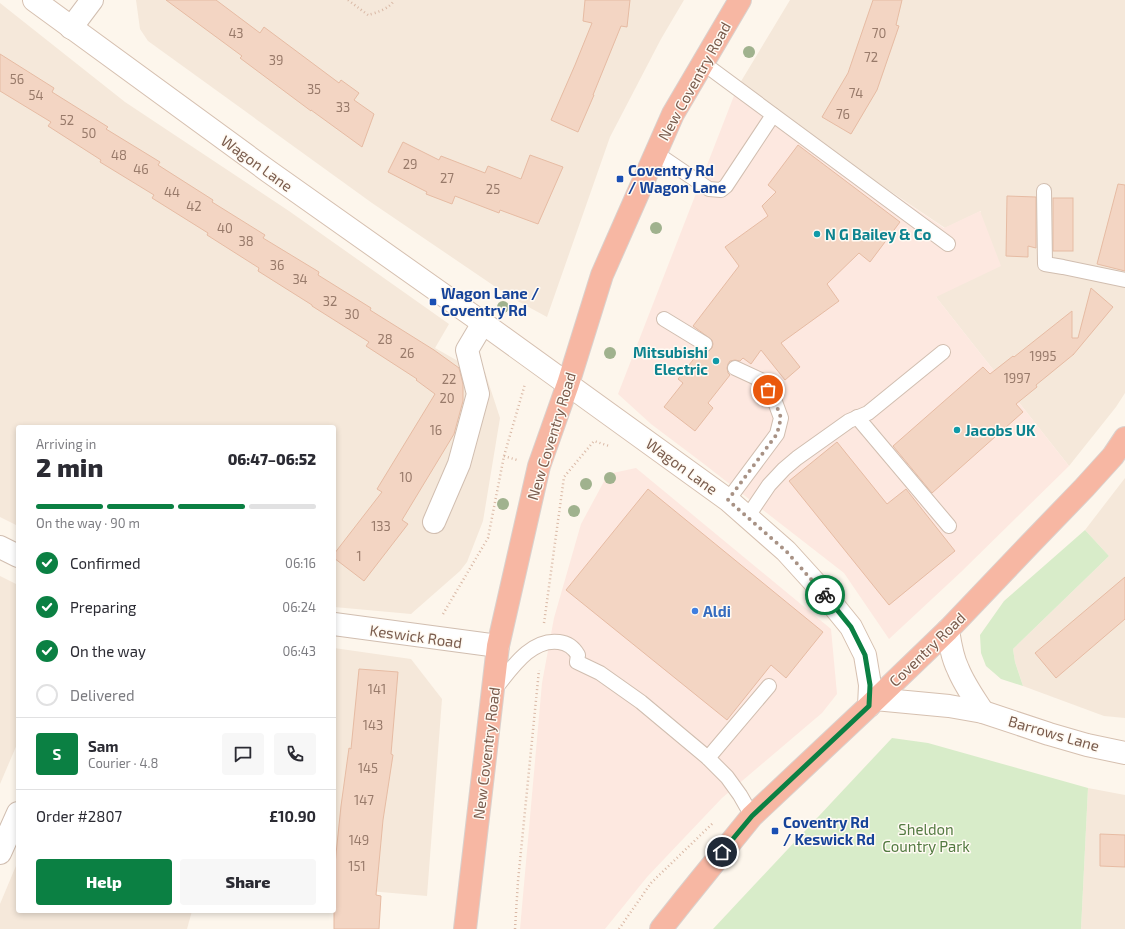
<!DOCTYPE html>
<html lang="en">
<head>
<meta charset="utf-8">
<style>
  :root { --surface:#fff; --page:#f7f7f7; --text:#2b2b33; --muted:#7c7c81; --line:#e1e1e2; --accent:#0b8043 }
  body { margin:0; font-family:"Exo 2",sans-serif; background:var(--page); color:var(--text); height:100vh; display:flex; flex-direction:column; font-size:15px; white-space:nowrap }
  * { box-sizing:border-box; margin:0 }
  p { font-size:13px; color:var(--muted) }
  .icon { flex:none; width:22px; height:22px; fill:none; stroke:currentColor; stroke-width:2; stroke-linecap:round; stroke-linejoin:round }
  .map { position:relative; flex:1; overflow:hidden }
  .drawer { position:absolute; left:16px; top:425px; width:320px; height:488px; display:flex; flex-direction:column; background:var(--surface); border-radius:4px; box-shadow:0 2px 6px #0003 }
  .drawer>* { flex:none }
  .pin { position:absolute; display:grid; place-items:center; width:34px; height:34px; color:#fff; margin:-17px; border:2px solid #fff; border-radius:50%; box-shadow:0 1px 4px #0007 }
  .courier { position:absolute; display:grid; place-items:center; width:40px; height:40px; margin:-20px; border:3px solid #0b8043; border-radius:50%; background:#fff; color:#222; box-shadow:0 1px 5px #0007 }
  .head em { font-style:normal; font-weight:800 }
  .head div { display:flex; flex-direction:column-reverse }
  .head { display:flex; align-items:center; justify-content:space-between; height:68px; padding:0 20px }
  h1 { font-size:26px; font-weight:800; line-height:30px }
  .bar { display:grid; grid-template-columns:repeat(4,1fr); gap:6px 4px; align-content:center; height:48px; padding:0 20px }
  .bar i { height:5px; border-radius:3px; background:var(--line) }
  .bar .active { background:var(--accent) }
  .bar p { grid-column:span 4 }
  .line { display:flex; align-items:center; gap:10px; padding:0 20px; border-top:1px solid var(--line) }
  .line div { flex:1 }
  .round { display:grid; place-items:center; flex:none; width:42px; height:42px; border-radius:4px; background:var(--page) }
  ol { padding:0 20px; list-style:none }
  li { display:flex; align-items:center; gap:12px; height:44px }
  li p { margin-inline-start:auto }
  li .icon { padding:4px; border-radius:50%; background:var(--accent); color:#fff; stroke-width:4 }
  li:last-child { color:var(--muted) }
  li i { width:22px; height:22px; border:2px solid var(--line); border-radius:50% }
  .primary-button { display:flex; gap:8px; margin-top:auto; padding:8px 20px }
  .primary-button a { flex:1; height:46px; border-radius:4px; background:var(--accent); color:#fff; font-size:16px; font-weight:800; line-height:46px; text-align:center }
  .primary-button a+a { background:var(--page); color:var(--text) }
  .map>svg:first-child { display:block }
</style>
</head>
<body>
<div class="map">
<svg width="1125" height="929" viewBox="0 0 1125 929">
  <rect width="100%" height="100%" fill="#fdf6ec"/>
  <g fill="#f5e8da">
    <polygon points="136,0 684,0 661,39 610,137 547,317 512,298 372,203 148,41 140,29"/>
    <polygon points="790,0 1125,0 1125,393 1116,407 1069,466 936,297 981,211 945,228 737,88"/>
    <polygon points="0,3 125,102 289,211 449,324 435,348 465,365 485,372 500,418 483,521 467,562 460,571 411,614 334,607 334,427 18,427 18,526 0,517"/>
    <polygon points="1125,478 1125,718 1104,716 1023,686 1015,662 1013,649 1109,556 1085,530"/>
    <polygon points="0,576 18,585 18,742 0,784"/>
    <polygon points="334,648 411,659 442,699 427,896 334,888"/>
    <polygon points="1088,788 1125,795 1125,929 1081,929"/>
    <polygon points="18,861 18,911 192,911 187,929 0,929 0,904"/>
  </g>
  <g fill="#fde8e0">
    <polygon points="737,88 944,228 980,211 1001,266 936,297 1069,466 961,572 889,639 844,573 704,464 651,424 618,394"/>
    <polygon points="636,468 831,629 837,694 822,713 722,798 647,877 605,929 520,929 542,683 554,618 581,524 608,474"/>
  </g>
  <g fill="#d8ecc9">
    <polygon points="1085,530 1109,556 1013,649 1015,662 1023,686 1001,679 986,666 981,653 980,635 1004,601"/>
    <polygon points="892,738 928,743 1088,788 1081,929 713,929"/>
  </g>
  <g fill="#f3d5c3" stroke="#e6bba3">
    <polygon points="166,0 216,0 260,33 264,27 339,83 341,80 359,93 354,100 374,114 362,147 311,110 311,111 240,58 242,56"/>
    <polygon points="585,0 630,0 627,27 621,26 593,95 594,95 578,132 551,120 575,65 592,23 583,21"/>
    <polygon points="873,0 902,0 896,25 899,26 877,90 851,134 822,117 848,73"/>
    <polygon points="0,54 54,88 52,92 108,127 106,129 160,162 158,165 213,200 212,202 265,235 263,238 319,272 318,275 371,308 370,310 434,350 459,368 463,384 463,401 454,434 402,520 408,524 364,581 334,558 334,554 382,492 377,489 435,394 416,380 417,379 366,346 369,342 312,306 312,305 258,271 259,268 207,235 208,233 152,198 154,195 100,162 101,160 48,126 51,122 0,91"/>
    <polygon points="403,142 439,160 441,156 485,173 488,166 521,179 530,155 563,167 538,224 500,210 499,213 455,196 452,204 426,194 427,192 388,172"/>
    <polygon points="798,145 900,222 870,262 859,253 827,284 839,301 781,343 800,367 785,380 761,350 751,364 743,358 740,361 735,360 730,361 728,364 727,368 728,373 730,375 708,403 713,408 695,431 664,407 683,383 678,379 700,351 705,352 709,351 712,348 713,344 712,340 693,326 739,266 725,247 768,216 762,206 776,192 768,185"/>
    <polygon points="1118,184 1125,185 1125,271 1097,264"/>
    <polygon points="1007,196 1036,197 1036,248 1028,246 1028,257 1006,256"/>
    <rect x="1053" y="198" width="20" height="53"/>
    <polygon points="1091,288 1113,307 1073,355 1074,354 1036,385 1037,387 1016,404 1023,412 932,493 893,446 983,367 990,374 1013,356 1014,357 1072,311 1072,338 1078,338"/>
    <polygon points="837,442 887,504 906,489 955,551 889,605 789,481"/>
    <polygon points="648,489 823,632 786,678 771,665 727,720 566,590"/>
    <polygon points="1125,577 1125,619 1056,678 1035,653"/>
    <polygon points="359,669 398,672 391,754 393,755 383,820 376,895 381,896 379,929 334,929 334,875 336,854 341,806 349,748 351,749"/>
    <polygon points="1100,834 1125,835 1125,867 1100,866"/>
  </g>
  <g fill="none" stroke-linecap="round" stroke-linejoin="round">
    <g stroke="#d1beb0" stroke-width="16">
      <g id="lane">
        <polyline points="703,63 948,244"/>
        <polyline points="656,153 709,189 721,190 726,186 773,115"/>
        <polyline points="1044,191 1045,264 1063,267 1125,280"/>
        <polyline points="664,319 705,344"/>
        <polyline points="857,417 949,526"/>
        <polyline points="728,500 777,434 781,418 774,399 763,381 735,368"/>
        <polyline points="748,516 769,485 784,469 797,458 849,421 868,413 943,352"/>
        <path d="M 494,690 C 510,671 530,638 559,642 C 567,643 574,648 578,655 L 577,662 L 600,673 L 641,702 L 708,758 L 727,777 L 740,795 L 752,816"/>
        <polyline points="708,758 769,686"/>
      </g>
    </g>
    <g stroke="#d1beb0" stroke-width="24">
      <g id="street">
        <polyline points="71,28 92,0"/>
        <polyline points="434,522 459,464 478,394 467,350 483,323"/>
        <polyline points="0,547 18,556"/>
        <polyline points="334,624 498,646"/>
        <polyline points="0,853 18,813"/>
      </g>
    </g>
    <g stroke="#d6c0b0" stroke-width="24">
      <g id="secondary">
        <polyline points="34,0 268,171 483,323 728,500 786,551 816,584 851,627 865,655 870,685 869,706"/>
        <path d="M 948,630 C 950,643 952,657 958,669 C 964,684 974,698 983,712"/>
        <polyline points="875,699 949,706 983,712 1049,734 1087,745 1125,753"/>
      </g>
    </g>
    <g stroke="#dad1cd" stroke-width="24">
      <g id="highway">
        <polyline points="465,929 498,646 539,466 568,384 602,275 673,114 740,0"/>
        <polyline points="661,929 684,900 752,816 869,706 948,630 1029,545 1084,488 1113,456 1125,438"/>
      </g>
    </g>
    <g stroke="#d9b8a5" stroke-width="2.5" stroke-dasharray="1 3" stroke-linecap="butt">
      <path d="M 348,0 L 368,15 C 376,13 391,8 394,0"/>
      <polyline points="504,456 517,460"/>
      <polyline points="443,614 488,538 504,456 525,384"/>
      <polyline points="544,623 564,477 594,441 609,446"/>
      <polyline points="515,929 518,881 539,670"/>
      <polyline points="619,929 651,883 714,822"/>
    </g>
    <use href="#lane" stroke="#fff" stroke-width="14"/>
    <use href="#street" stroke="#fff" stroke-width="22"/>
    <use href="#secondary" stroke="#fff" stroke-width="22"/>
    <use href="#highway" stroke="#f7b7a3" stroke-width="22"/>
  </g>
  <g fill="#a0b28e">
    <circle cx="749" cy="52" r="6"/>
    <circle cx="656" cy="228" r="6"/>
    <circle cx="503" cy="307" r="6"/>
    <circle cx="610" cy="353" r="6"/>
    <circle cx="610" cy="478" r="6"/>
    <circle cx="586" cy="484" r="6"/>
    <circle cx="503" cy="504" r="6"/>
    <circle cx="574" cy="511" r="6"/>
  </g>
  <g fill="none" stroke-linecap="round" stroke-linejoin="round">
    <polyline stroke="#a89285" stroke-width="4" stroke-dasharray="0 7.2" points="768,390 774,399 781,418 777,434 728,500 786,551 825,595"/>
    <polyline stroke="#0b8043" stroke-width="5" points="722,852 752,816 869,706 870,685 865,655 851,627 825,595"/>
  </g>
  <g fill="#1a4fb4" stroke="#fffaf3" stroke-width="1.5">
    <rect x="616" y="175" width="8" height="8" rx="2"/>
    <rect x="429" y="298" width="8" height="8" rx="2"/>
    <rect x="771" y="827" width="8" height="8" rx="2"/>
  </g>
  <g fill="#0f9aa8" stroke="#fffaf3" stroke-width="1.5">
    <circle cx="817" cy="234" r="4"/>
    <circle cx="716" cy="361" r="4"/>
    <circle cx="957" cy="430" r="4"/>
  </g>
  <circle fill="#3f7fe0" stroke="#fffaf3" stroke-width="1.5" cx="695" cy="611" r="4"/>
  <g text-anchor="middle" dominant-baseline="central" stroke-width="3" stroke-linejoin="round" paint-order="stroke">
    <g font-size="13" fill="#987a6a">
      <text x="236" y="33">43</text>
      <text x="879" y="33">70</text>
      <text x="871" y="57">72</text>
      <text x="276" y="60">39</text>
      <text x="17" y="79">56</text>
      <text x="314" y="89">35</text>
      <text x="856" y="93">74</text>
      <text x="36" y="95">54</text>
      <text x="343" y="107">33</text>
      <text x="843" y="114">76</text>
      <text x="67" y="120">52</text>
      <text x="89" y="133">50</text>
      <text x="119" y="155">48</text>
      <text x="410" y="164">29</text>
      <text x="141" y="169">46</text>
      <text x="447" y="178">27</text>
      <text x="493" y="189">25</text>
      <text x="172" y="192">44</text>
      <text x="194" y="206">42</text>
      <text x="225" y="228">40</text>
      <text x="246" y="241">38</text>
      <text x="277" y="265">36</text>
      <text x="300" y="279">34</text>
      <text x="330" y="301">32</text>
      <text x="352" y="314">30</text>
      <text x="385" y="339">28</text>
      <text x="407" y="353">26</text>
      <text x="1043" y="356">1995</text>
      <text x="1017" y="378">1997</text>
      <text x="449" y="379">22</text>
      <text x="447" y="398">20</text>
      <text x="436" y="430">16</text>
      <text x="406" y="477">10</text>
      <text x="381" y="526">133</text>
      <text x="359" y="556">1</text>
      <text x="377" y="689">141</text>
      <text x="373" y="725">143</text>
      <text x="368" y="768">145</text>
      <text x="364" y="800">147</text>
      <text x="359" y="840">149</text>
      <text x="357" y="866">151</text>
    </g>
    <g font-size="15" fill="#7a5c4d" stroke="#fffaf3">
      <text transform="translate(694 81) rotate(-61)">New Coventry Road</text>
      <text transform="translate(257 163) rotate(36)">Wagon Lane</text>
      <text transform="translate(551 436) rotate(-73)">New Coventry Road</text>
      <text transform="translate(682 466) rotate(36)">Wagon Lane</text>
      <text transform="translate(416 636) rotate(8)">Keswick Road</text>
      <text transform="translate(927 649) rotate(-44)">Coventry Road</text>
      <text transform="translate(1054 733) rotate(16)">Barrows Lane</text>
      <text transform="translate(486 753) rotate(-83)">New Coventry Road</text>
    </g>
    <g font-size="15" font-weight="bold" fill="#164399" stroke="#fffaf3" text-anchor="start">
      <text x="628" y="170">Coventry Rd<tspan x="628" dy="17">/ Wagon Lane</tspan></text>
      <text x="441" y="293">Wagon Lane /<tspan x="441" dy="17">Coventry Rd</tspan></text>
      <text x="783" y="822">Coventry Rd<tspan x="783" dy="17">/ Keswick Rd</tspan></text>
    </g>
    <g font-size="15" font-weight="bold" fill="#0d838f" stroke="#fffaf3" text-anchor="start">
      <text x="825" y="234">N G Bailey &amp; Co</text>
      <text x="708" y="352" text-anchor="end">Mitsubishi<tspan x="708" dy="17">Electric</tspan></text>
      <text x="965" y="430">Jacobs UK</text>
    </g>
    <g font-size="15" font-weight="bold" fill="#366cbe" stroke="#fffaf3" text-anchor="start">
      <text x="703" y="611">Aldi</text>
    </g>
    <g font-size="15" fill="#537a41" stroke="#fffaf3">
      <text x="926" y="829">Sheldon<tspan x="926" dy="17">Country Park</tspan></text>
    </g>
  </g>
</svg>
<div class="pin" style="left:768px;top:390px;background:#ea580c"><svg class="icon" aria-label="bag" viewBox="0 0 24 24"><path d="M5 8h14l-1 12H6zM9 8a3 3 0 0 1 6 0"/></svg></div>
<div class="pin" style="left:722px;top:852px;background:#1f2937"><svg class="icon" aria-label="home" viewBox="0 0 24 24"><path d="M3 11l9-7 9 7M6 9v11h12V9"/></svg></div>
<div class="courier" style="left:825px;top:595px"><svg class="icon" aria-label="bike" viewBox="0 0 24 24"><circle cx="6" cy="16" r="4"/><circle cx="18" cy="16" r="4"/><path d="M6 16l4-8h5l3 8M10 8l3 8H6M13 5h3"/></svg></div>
<section class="drawer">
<div class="head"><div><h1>2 min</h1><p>Arriving in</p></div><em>06:47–06:52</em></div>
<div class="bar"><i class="active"></i><i class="active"></i><i class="active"></i><i></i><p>On the way · 90 m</p></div>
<ol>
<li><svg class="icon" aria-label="check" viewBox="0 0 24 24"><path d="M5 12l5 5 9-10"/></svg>Confirmed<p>06:16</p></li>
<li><svg class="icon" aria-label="check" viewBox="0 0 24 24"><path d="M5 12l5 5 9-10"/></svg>Preparing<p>06:24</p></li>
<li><svg class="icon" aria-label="check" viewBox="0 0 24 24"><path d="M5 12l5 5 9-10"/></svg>On the way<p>06:43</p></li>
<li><i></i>Delivered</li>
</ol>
<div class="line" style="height:72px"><b class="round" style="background:var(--accent);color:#fff">S</b><div><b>Sam</b><p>Courier · 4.8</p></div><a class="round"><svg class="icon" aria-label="chat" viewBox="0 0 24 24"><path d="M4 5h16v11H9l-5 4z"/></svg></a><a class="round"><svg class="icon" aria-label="phone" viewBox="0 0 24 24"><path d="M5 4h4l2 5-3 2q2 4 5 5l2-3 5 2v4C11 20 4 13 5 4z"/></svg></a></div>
<div class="line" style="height:52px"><div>Order #2807</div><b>£10.90</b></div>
<div class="primary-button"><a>Help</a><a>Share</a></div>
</section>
</div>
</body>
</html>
